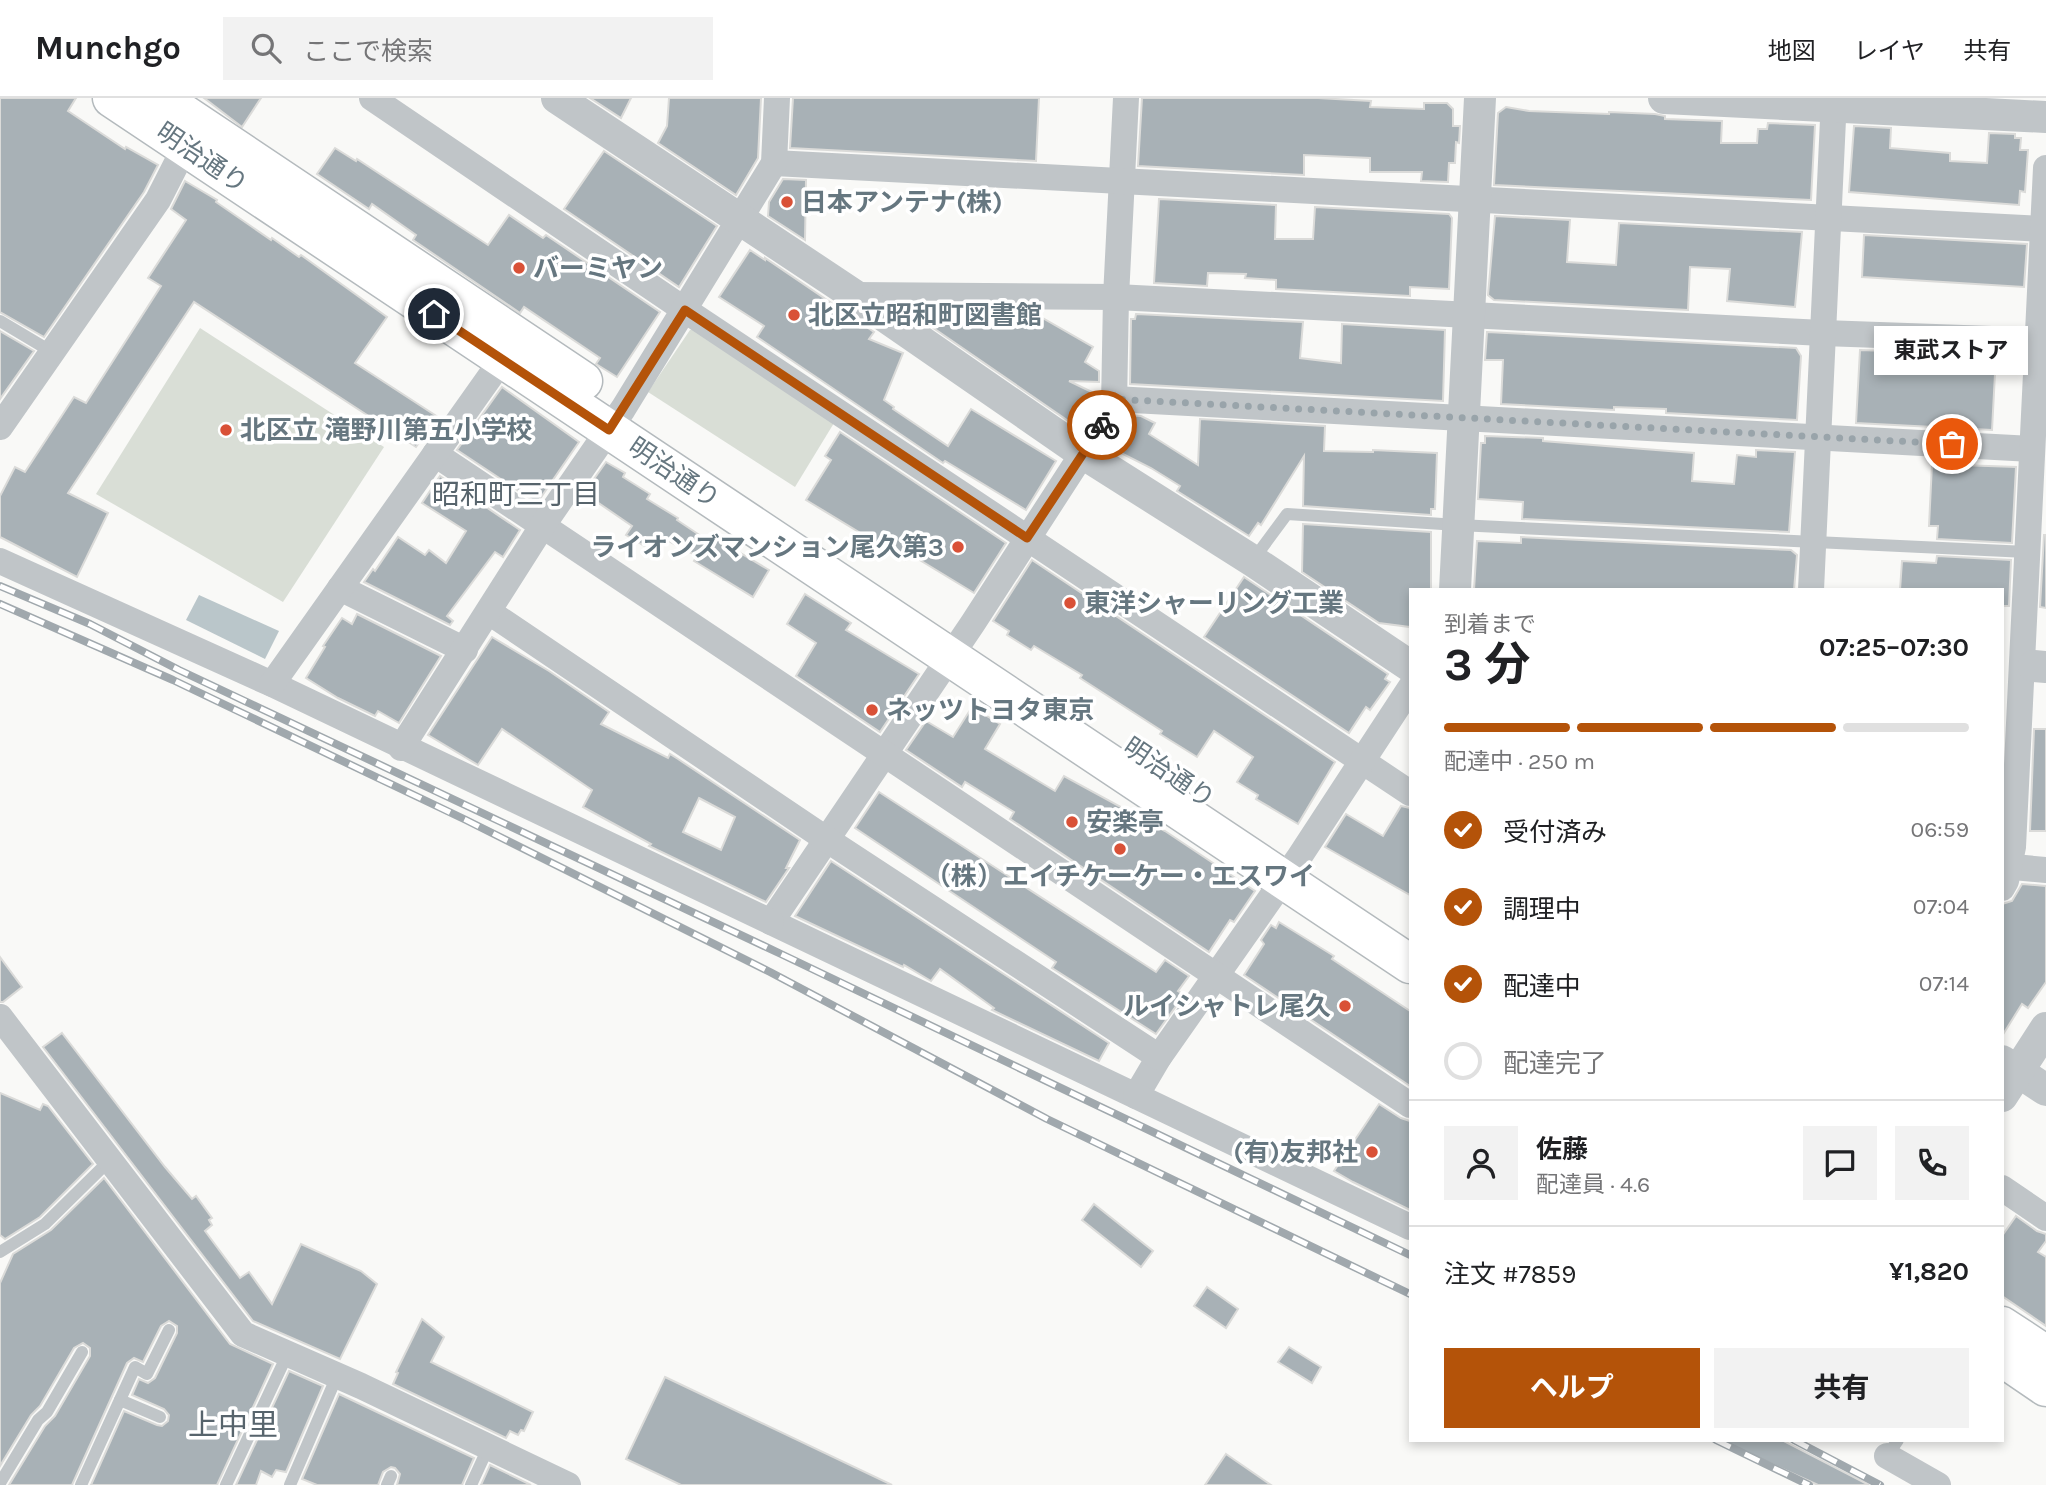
<!DOCTYPE html>
<html lang="ja">
<head>
<meta charset="utf-8">
<style>
  :root { --surface:#fff; --page:#f2f2f2; --text:#202124; --muted:#757577; --line:#e0e0e0; --accent:#b45309 }
  body { margin:0; font-family:Karla,"Noto Sans JP",sans-serif; background:var(--page); color:var(--text); height:100vh; display:flex; flex-direction:column; font-size:26px; white-space:nowrap }
  * { box-sizing:border-box; margin:0 }
  p { font-size:23px; color:var(--muted) }
  .icon { flex:none; width:38px; height:38px; fill:none; stroke:currentColor; stroke-width:2; stroke-linecap:round; stroke-linejoin:round }
  .map { position:relative; flex:1; overflow:hidden }
  .drawer { position:absolute; left:1409px; top:490px; width:595px; height:854px; display:flex; flex-direction:column; background:var(--surface); border-radius:0px; box-shadow:0 4px 10px #0003 }
  .drawer>* { flex:none }
  .pin { position:absolute; display:grid; place-items:center; width:60px; height:60px; color:#fff; margin:-30px; border:4px solid #fff; border-radius:50%; box-shadow:0 2px 7px #0007 }
  .courier { position:absolute; display:grid; place-items:center; width:70px; height:70px; margin:-35px; border:5px solid #b45309; border-radius:50%; background:#fff; color:#222; box-shadow:0 2px 9px #0007 }
  .bubble { position:absolute; height:49px; border-radius:0px; background:var(--surface); box-shadow:0 4px 10px #0003; font-size:23px; font-weight:700; line-height:49px; text-align:center }
  .head em { font-style:normal; font-weight:700 }
  .head div { display:flex; flex-direction:column-reverse }
  .head { display:flex; align-items:center; justify-content:space-between; height:119px; padding:0 35px }
  h1 { font-size:46px; font-weight:700; line-height:52px }
  .bar { display:grid; grid-template-columns:repeat(4,1fr); gap:10px 7px; align-content:center; height:84px; padding:0 35px }
  .bar i { height:9px; border-radius:5px; background:var(--line) }
  .bar .selected { background:var(--accent) }
  .bar p { grid-column:span 4 }
  .line { display:flex; align-items:center; gap:18px; padding:0 35px; border-top:2px solid var(--line) }
  .line div { flex:1 }
  .round { display:grid; place-items:center; flex:none; width:74px; height:74px; border-radius:0px; background:var(--page) }
  ol { padding:0 35px; list-style:none }
  li { display:flex; align-items:center; gap:21px; height:77px }
  li p { margin-inline-start:auto }
  li .icon { padding:7px; border-radius:50%; background:var(--accent); color:#fff; stroke-width:4 }
  li:last-child { color:var(--muted) }
  li i { width:38px; height:38px; border:4px solid var(--line); border-radius:50% }
  .primary-button { display:flex; gap:14px; margin-top:auto; padding:14px 35px }
  .primary-button a { flex:1; height:80px; border-radius:0px; background:var(--accent); color:#fff; font-size:28px; font-weight:700; line-height:80px; text-align:center }
  .primary-button a+a { background:var(--page); color:var(--text) }
  header { display:flex; align-items:center; gap:42px; box-sizing:border-box; height:98px; padding:0 35px; background:var(--surface); border-bottom:2px solid var(--line) }
  header strong { font-size:33px }
  nav { display:flex; gap:38px; margin-inline-start:auto; font-size:24px }
  .search { width:490px; height:63px; background:var(--page); display:flex; align-items:center; gap:18px; box-sizing:border-box; padding:0 24px; border-radius:0px; color:var(--muted); font-size:26px }
  .map>svg:first-child { display:block }
</style>
</head>
<body>
<header>
<strong>Munchgo</strong>
<div class="search"><svg class="icon" aria-label="search" viewBox="0 0 24 24"><circle cx="10" cy="10" r="6"/><path d="M15 15l6 6"/></svg>ここで検索</div>
<nav><a>地図</a><a>レイヤ</a><a>共有</a></nav>
</header>
<div class="map">
<svg width="2046" height="1387" viewBox="0 0 2046 1387">
  <rect width="100%" height="100%" fill="#f9f9f7"/>
  <g fill="#d9ded6">
    <polygon points="200,230 384,349 283,504 96,396"/>
    <polygon points="703,230 834,325 795,389 648,294 690,232"/>
  </g>
  <polygon fill="#bac6ca" points="199,497 279,533 265,561 186,522"/>
  <g fill="#a8b1b6" stroke="#dbdbd9" stroke-width="2" fill-rule="evenodd">
    <polygon points="0,0 76,0 68,13 125,51 126,49 158,67 144,94 44,239 0,214"/>
    <polygon points="204,0 261,0 242,29"/>
    <polygon points="590,0 631,0 621,20"/>
    <polygon points="669,0 761,0 758,60 736,97 658,45 667,28"/>
    <polygon points="793,0 1039,0 1036,63 790,50"/>
    <polygon points="1142,0 1318,0 1371,3 1370,9 1424,11 1424,5 1447,5 1453,11 1453,28 1460,28 1459,45 1456,44 1455,65 1449,65 1448,84 1421,83 1422,74 1370,74 1370,60 1304,57 1304,77 1138,68"/>
    <polygon points="1506,9 1529,13 1609,16 1609,14 1655,16 1665,18 1665,21 1722,23 1721,45 1757,45 1758,31 1767,31 1768,25 1815,27 1811,102 1494,87 1498,15"/>
    <polygon points="1854,28 1891,30 1890,50 1950,55 1950,63 1987,65 1989,35 2015,36 2015,40 2021,40 2020,52 2028,52 2025,94 2020,93 2019,107 1849,94"/>
    <polygon points="335,50 356,63 357,61 488,147 509,117 543,140 546,137 660,214 617,279 596,266 600,260 524,209 520,215 413,142 416,137 372,106 369,111 317,76"/>
    <polygon points="604,53 717,128 679,189 564,111"/>
    <polygon points="783,81 806,82 805,142 768,118 769,104"/>
    <polygon points="185,83 217,102 216,104 271,142 272,140 299,159 301,157 387,219 355,265 441,321 429,338 426,335 416,349 194,204 68,395 108,415 77,479 0,439 0,398 15,369 25,374 74,299 86,305 161,188 148,180 186,122 171,111"/>
    <polygon points="1159,101 1276,107 1275,141 1313,141 1315,109 1449,116 1452,120 1449,191 1410,189 1410,198 1276,191 1276,182 1245,180 1246,176 1208,175 1207,188 1154,185"/>
    <polygon points="1495,118 1570,122 1567,164 1616,167 1619,125 1802,134 1795,209 1727,203 1730,171 1690,169 1688,212 1494,202 1488,197"/>
    <polygon points="1864,137 2027,146 2024,189 1862,179"/>
    <polygon points="750,152 765,162 765,160 874,234 869,241 903,255 884,302 894,309 893,311 948,348 971,311 1056,363 1026,412 945,363 943,365 757,239 764,228 719,199"/>
    <polygon points="938,213 956,225 964,214 969,214 995,229 1006,214 1023,222 1032,214 1093,249 1085,264 1099,273 1099,284 1069,283 1098,297 1098,302 1080,331 929,227"/>
    <polygon points="1136,216 1303,224 1300,260 1341,265 1342,226 1445,232 1443,303 1130,286 1131,221 1135,221"/>
    <polygon points="0,233 34,253 0,301"/>
    <polygon points="1487,234 1796,250 1801,258 1797,322 1666,315 1666,311 1614,309 1614,312 1501,306 1503,262 1485,262"/>
    <polygon points="1860,252 1996,257 1992,332 1856,325"/>
    <polygon points="502,289 579,344 537,405 457,352"/>
    <polygon points="1126,317 1141,318 1155,325 1149,336 1198,367 1200,321 1325,328 1324,353 1373,354 1373,352 1437,355 1435,411 1431,411 1431,417 1303,408 1304,358 1261,427 1258,425 1249,438 1177,393 1180,388 1151,370 1113,351 1109,343"/>
    <polygon points="840,334 1006,445 974,495 908,455 905,462 806,402 831,362 825,358"/>
    <polygon points="1485,338 1543,340 1543,343 1694,355 1692,383 1734,386 1737,357 1756,359 1756,352 1795,354 1789,434 1522,421 1523,404 1478,401 1481,345 1485,345"/>
    <polygon points="606,364 625,375 623,379 650,396 647,401 678,420 677,422 707,442 710,437 769,472 753,499 694,463 697,458 665,441 656,455 626,437 632,428 584,395"/>
    <polygon points="1932,366 2016,369 2012,445 1937,441 1938,428 1929,428"/>
    <polygon points="440,378 520,432 503,459 495,454 447,518 453,523 450,527 364,484 373,471 375,473 398,439 425,457 429,452 446,465 466,433 422,405"/>
    <polygon points="1303,426 1431,434 1431,492 1410,492 1410,529 1379,525 1302,474"/>
    <polygon points="2044,437 2046,437 2046,510 2040,509"/>
    <polygon points="1521,439 1791,452 1797,457 1794,492 1474,492 1477,443 1521,445"/>
    <polygon points="1937,458 2011,462 2009,508 2002,508 2002,492 1900,492 1902,463 1936,465"/>
    <polygon points="1032,462 1335,664 1298,726 1256,701 1258,697 1237,684 1253,659 1214,633 1197,659 1160,636 1162,633 1080,580 1082,577 1034,548 1031,552 1007,537 1009,533 993,523"/>
    <polygon points="1244,479 1388,576 1385,581 1390,584 1370,612 1366,609 1349,635 1204,539"/>
    <polygon points="805,496 851,525 846,532 919,576 880,634 796,578 816,545 787,526"/>
    <polygon points="357,516 441,558 399,625 378,613 375,618 338,600 306,580 325,549 323,548 342,520 352,526"/>
    <path d="M 492,539 L 549,573 L 609,614 L 601,626 L 668,660 L 670,656 L 678,661 L 800,742 L 786,770 L 789,770 L 766,804 L 649,748 L 651,746 L 583,709 L 592,692 L 502,631 L 478,667 L 428,637 ZM 699,700 L 735,719 L 721,752 L 683,734 Z"/>
    <polygon points="972,609 1000,626 985,651 1055,693 1064,678 1165,733 1255,793 1234,824 1230,822 1209,854 1010,721 1014,714 965,684 962,689 906,652 926,623 953,639"/>
    <polygon points="2034,631 2046,631 2046,733 2030,733"/>
    <polygon points="879,694 1156,874 1165,862 1189,878 1178,893 1184,897 1156,936 1052,870 1056,864 855,730"/>
    <polygon points="1401,708 1410,710 1410,797 1325,749 1346,716 1383,738"/>
    <polygon points="831,763 1109,945 1099,963 992,912 994,910 940,871 931,883 904,867 903,869 795,818"/>
    <polygon points="2022,786 2046,788 2046,884 2028,910 2022,906 2002,938 2002,806 2012,803"/>
    <polygon points="1279,824 1334,858 1332,861 1410,913 1410,988 1244,877 1264,846 1261,842 1271,827 1276,830"/>
    <polygon points="0,859 22,889 3,904 0,904"/>
    <polygon points="62,935 165,1069 192,1101 196,1098 212,1120 209,1122 212,1127 205,1133 240,1180 249,1174 272,1206 301,1146 361,1173 377,1186 340,1261 253,1223 43,949"/>
    <polygon points="0,995 40,1012 43,1006 48,1008 93,1066 40,1119 5,1141 0,1137"/>
    <polygon points="1379,1006 1401,1020 1410,1023 1410,1112 1353,1084 1334,1073"/>
    <polygon points="104,1080 230,1246 273,1266 217,1387 91,1387 124,1313 157,1327 162,1328 168,1323 169,1317 164,1311 132,1297 139,1281 148,1285 155,1280 177,1235 177,1228 169,1223 161,1228 143,1264 134,1260 127,1265 72,1387 9,1387 45,1328 55,1318 90,1258 90,1250 83,1245 74,1250 40,1308 31,1317 0,1368 0,1185 13,1156 51,1132"/>
    <polygon points="1094,1106 1153,1153 1141,1169 1082,1122"/>
    <polygon points="2016,1118 2037,1133 2046,1136 2046,1143 2038,1154 2046,1159 2046,1228 2002,1198 2002,1138"/>
    <polygon points="1207,1189 1238,1211 1226,1230 1194,1208"/>
    <polygon points="422,1221 444,1239 431,1264 533,1314 524,1333 521,1332 518,1337 510,1333 506,1340 393,1286 398,1275 396,1274"/>
    <polygon points="1289,1249 1321,1269 1312,1285 1278,1264"/>
    <polygon points="289,1273 323,1288 286,1374 276,1372 272,1379 261,1373 256,1387 236,1387"/>
    <polygon points="665,1279 892,1387 681,1387 626,1361"/>
    <polygon points="339,1296 474,1360 462,1387 397,1387 400,1376 395,1370 391,1369 383,1374 378,1387 317,1387 302,1381"/>
    <polygon points="1719,1342 1782,1342 1869,1387 1818,1387"/>
    <polygon points="1226,1356 1271,1387 1205,1387"/>
    <polygon points="490,1367 531,1387 481,1387"/>
  </g>
  <g fill="none" stroke-linecap="round" stroke-linejoin="round">
    <g stroke="#b4babd" stroke-width="41">
      <g id="primary">
        <polyline points="112,0 1410,866"/>
        <polyline points="160,0 583,283"/>
        <polyline points="2002,1228 2046,1257"/>
        <polyline points="2002,1259 2046,1289"/>
      </g>
    </g>
    <g stroke="#c0c5c8" stroke-width="12">
      <polyline points="0,223 52,254"/>
      <polyline points="1253,462 1287,416 1458,427 2027,454"/>
      <polyline points="0,1154 45,1126 111,1061"/>
      <polyline points="120,1302 160,1319"/>
      <polyline points="1887,1358 1898,1342"/>
      <polyline points="0,1385 38,1322 47,1314 82,1254"/>
      <polyline points="81,1387 135,1269 147,1276 169,1232"/>
      <polyline points="226,1387 288,1255"/>
      <polyline points="290,1387 337,1278"/>
      <polyline points="387,1387 391,1378"/>
      <polyline points="471,1387 488,1350"/>
    </g>
    <g stroke="#c0c5c8" stroke-width="26">
      <polyline points="372,0 685,212 1410,695"/>
      <polyline points="1126,0 1116,199 1114,307 973,525 771,824 1136,998 1159,959 1298,761 1410,590"/>
      <polyline points="774,65 2043,131"/>
      <polyline points="854,197 1116,199 1823,235 2046,243"/>
      <polyline points="1114,301 2032,351"/>
      <polyline points="0,329 158,102 185,49"/>
      <polyline points="435,356 1410,1007"/>
      <polyline points="0,463 272,586 771,824"/>
      <polyline points="340,490 465,552"/>
      <polyline points="1811,492 1834,0"/>
      <polyline points="489,514 826,741 1159,959"/>
      <polyline points="272,586 511,249"/>
      <polyline points="401,650 543,427 623,311 774,65 777,0"/>
      <polyline points="2002,768 2046,772"/>
      <polyline points="2002,790 2006,783 2013,749 2046,70"/>
      <polyline points="0,919 243,1236 361,1288 568,1387"/>
      <polyline points="1136,998 1410,1129"/>
      <polyline points="2002,1090 2046,1120"/>
      <polyline points="1887,1358 1938,1387"/>
    </g>
    <g stroke="#c0c5c8" stroke-width="32">
      <polyline points="557,0 854,197 1084,356 1253,463 1410,568"/>
      <polyline points="1664,0 2046,19"/>
      <polyline points="1455,492 1480,0"/>
      <polyline points="2034,568 2046,569"/>
      <polyline points="2002,963 2046,992"/>
      <polyline points="2002,998 2046,930"/>
    </g>
    <use href="#primary" stroke="#fff" stroke-width="38"/>
    <g stroke="#a0a8ad" stroke-width="8">
      <g id="rail">
        <polyline points="0,488 90,526 179,572 781,856 1410,1157"/>
        <polyline points="0,506 173,582 466,722 770,874 1047,1021 1410,1196"/>
        <polyline points="1716,1342 1809,1387"/>
        <polyline points="1794,1342 1880,1387"/>
      </g>
    </g>
    <use href="#rail" stroke="#fff" stroke-width="5" stroke-dasharray="16" stroke-linecap="butt"/>
  </g>
  <g fill="none" stroke-linecap="round" stroke-linejoin="round">
    <polyline stroke="#99a4aa" stroke-width="7" stroke-dasharray="0 12.6" points="1102,327 1114,307 1114,301 1952,346"/>
    <polyline stroke="#b45309" stroke-width="9" points="434,216 609,332 685,212 1027,440 1102,327"/>
  </g>
  <g fill="#d95137" stroke="#fff" stroke-width="2.5">
    <circle cx="787" cy="104" r="7"/>
    <circle cx="519" cy="170" r="7"/>
    <circle cx="794" cy="217" r="7"/>
    <circle cx="226" cy="332" r="7"/>
    <circle cx="958" cy="449" r="7"/>
    <circle cx="1070" cy="505" r="7"/>
    <circle cx="872" cy="612" r="7"/>
    <circle cx="1072" cy="724" r="7"/>
    <circle cx="1120" cy="751" r="7"/>
    <circle cx="1345" cy="908" r="7"/>
    <circle cx="1372" cy="1054" r="7"/>
  </g>
  <g text-anchor="middle" dominant-baseline="central" stroke-width="7" stroke-linejoin="round" paint-order="stroke">
    <g font-size="26" fill="#667780" stroke="#fff">
      <text transform="translate(202 60) rotate(34)">明治通り</text>
      <text transform="translate(674 375) rotate(34)">明治通り</text>
      <text transform="translate(1169 675) rotate(34)">明治通り</text>
    </g>
    <g font-size="26" font-weight="bold" fill="#667780" stroke="#fff" text-anchor="start">
      <text x="801" y="104">日本アンテナ(株)</text>
      <text x="533" y="170">バーミヤン</text>
      <text x="808" y="217">北区立昭和町図書館</text>
      <text x="240" y="332">北区立 滝野川第五小学校</text>
      <text x="944" y="449" text-anchor="end">ライオンズマンション尾久第3</text>
      <text x="1084" y="505">東洋シャーリング工業</text>
      <text x="886" y="612">ネッツトヨタ東京</text>
      <text x="1086" y="724">安楽亭</text>
      <text x="1120" y="778" text-anchor="middle">（株）エイチケーケー・エスワイ</text>
      <text x="1331" y="908" text-anchor="end">ルイシャトレ尾久</text>
      <text x="1358" y="1054" text-anchor="end">(有)友邦社</text>
    </g>
    <g font-size="28" fill="#57646c" stroke="#fff">
      <text x="516" y="396">昭和町三丁目</text>
    </g>
    <g font-size="30" fill="#57646c" stroke="#fff">
      <text x="233" y="1327">上中里</text>
    </g>
  </g>
</svg>
<div class="pin" style="left:1952px;top:346px;background:#ea580c"><svg class="icon" aria-label="bag" viewBox="0 0 24 24"><path d="M5 8h14l-1 12H6zM9 8a3 3 0 0 1 6 0"/></svg></div>
<div class="pin" style="left:434px;top:216px;background:#1f2937"><svg class="icon" aria-label="home" viewBox="0 0 24 24"><path d="M3 11l9-7 9 7M6 9v11h12V9"/></svg></div>
<div class="courier" style="left:1102px;top:327px"><svg class="icon" aria-label="bike" viewBox="0 0 24 24"><circle cx="6" cy="16" r="4"/><circle cx="18" cy="16" r="4"/><path d="M6 16l4-8h5l3 8M10 8l3 8H6M13 5h3"/></svg></div>
<div class="bubble" style="left:1874px;top:228px;width:154px">東武ストア</div>
<section class="drawer">
<div class="head"><div><h1>3 分</h1><p>到着まで</p></div><em>07:25–07:30</em></div>
<div class="bar"><i class="selected"></i><i class="selected"></i><i class="selected"></i><i></i><p>配達中 · 250 m</p></div>
<ol>
<li><svg class="icon" aria-label="check" viewBox="0 0 24 24"><path d="M5 12l5 5 9-10"/></svg>受付済み<p>06:59</p></li>
<li><svg class="icon" aria-label="check" viewBox="0 0 24 24"><path d="M5 12l5 5 9-10"/></svg>調理中<p>07:04</p></li>
<li><svg class="icon" aria-label="check" viewBox="0 0 24 24"><path d="M5 12l5 5 9-10"/></svg>配達中<p>07:14</p></li>
<li><i></i>配達完了</li>
</ol>
<div class="line" style="height:126px"><a class="round"><svg class="icon" aria-label="person" viewBox="0 0 24 24"><circle cx="12" cy="8" r="4"/><path d="M4 21q1-7 8-7t8 7"/></svg></a><div><b>佐藤</b><p>配達員 · 4.6</p></div><a class="round"><svg class="icon" aria-label="chat" viewBox="0 0 24 24"><path d="M4 5h16v11H9l-5 4z"/></svg></a><a class="round"><svg class="icon" aria-label="phone" viewBox="0 0 24 24"><path d="M5 4h4l2 5-3 2q2 4 5 5l2-3 5 2v4C11 20 4 13 5 4z"/></svg></a></div>
<div class="line" style="height:91px"><div>注文 #7859</div><b>¥1,820</b></div>
<div class="primary-button"><a>ヘルプ</a><a>共有</a></div>
</section>
</div>
</body>
</html>
